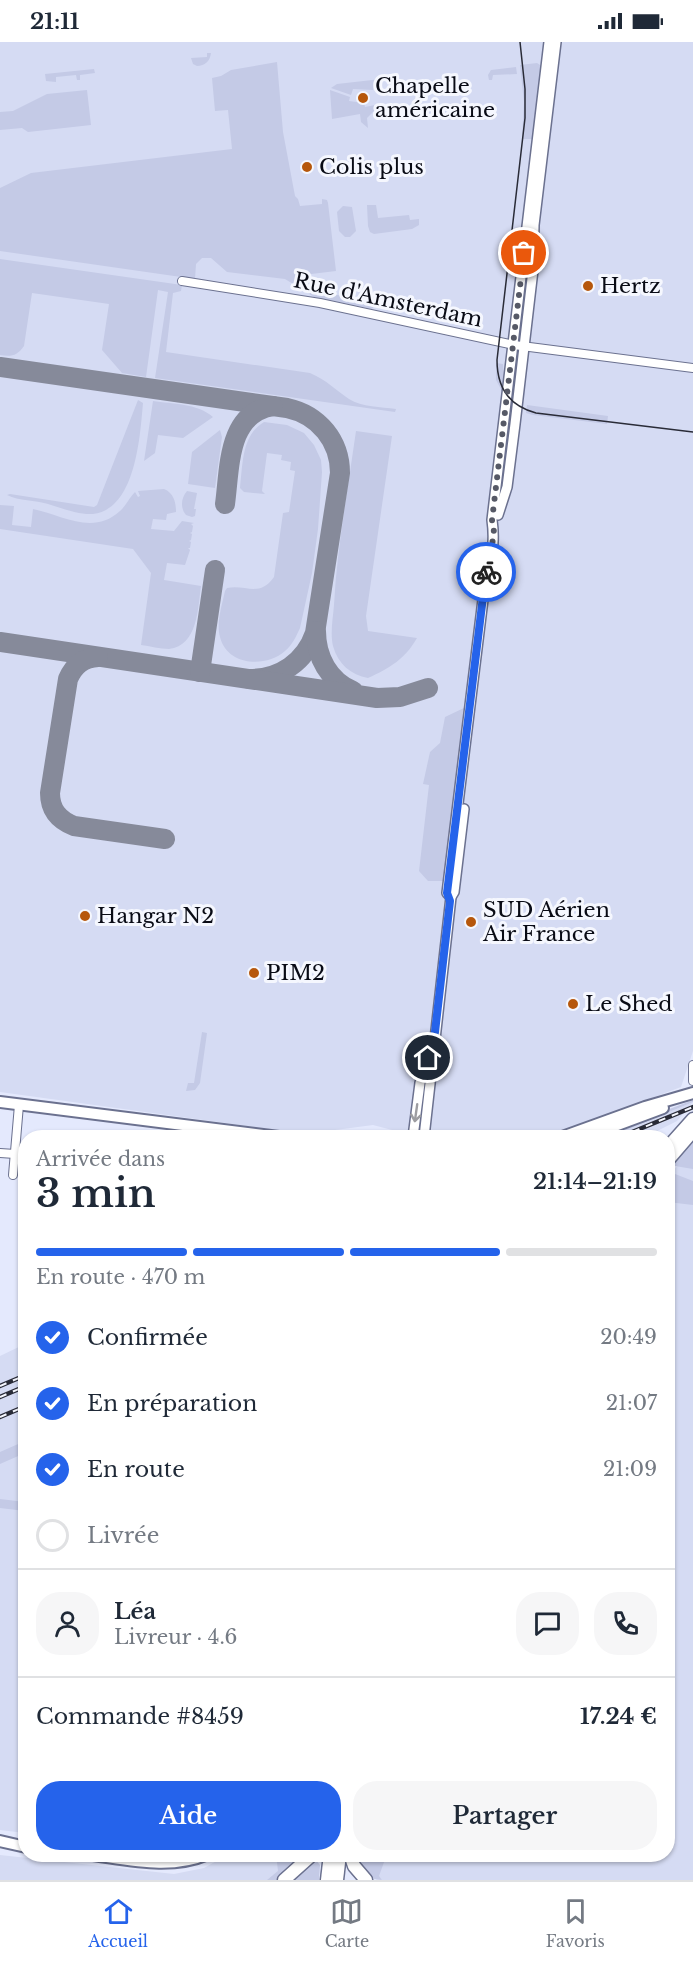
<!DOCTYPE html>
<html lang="fr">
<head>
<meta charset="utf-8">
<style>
  :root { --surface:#fff; --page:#f6f6f7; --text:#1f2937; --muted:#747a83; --line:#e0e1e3; --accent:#2563eb }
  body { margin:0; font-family:"Libre Baskerville",serif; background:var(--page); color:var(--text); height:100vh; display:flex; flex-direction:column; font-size:22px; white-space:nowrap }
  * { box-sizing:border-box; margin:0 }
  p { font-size:20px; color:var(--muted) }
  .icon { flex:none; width:33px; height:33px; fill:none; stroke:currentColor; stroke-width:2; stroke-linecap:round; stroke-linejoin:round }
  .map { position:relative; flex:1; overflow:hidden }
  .details { position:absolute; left:18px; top:1088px; width:657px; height:732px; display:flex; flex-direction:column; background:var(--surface); border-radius:24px; box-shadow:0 2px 4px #0004 }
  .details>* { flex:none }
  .pin { position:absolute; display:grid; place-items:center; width:51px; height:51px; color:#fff; margin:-26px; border:3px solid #fff; border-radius:50%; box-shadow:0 2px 6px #0007 }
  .courier { position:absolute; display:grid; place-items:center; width:60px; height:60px; margin:-30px; border:4px solid #2563eb; border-radius:50%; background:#fff; color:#222; box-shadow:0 2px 8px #0007 }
  .summary em { font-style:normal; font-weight:600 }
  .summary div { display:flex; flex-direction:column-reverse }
  .summary { display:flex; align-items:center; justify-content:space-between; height:102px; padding:0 18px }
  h1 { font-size:39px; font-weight:600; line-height:45px }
  .bar { display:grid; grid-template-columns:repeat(4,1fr); gap:9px 6px; align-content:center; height:72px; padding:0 18px }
  .bar i { height:8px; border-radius:4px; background:var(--line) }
  .bar .selected { background:var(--accent) }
  .bar p { grid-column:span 4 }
  .line { display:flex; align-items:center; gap:15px; padding:0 18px; border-top:2px solid var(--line) }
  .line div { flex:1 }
  .round { display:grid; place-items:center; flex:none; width:63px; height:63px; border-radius:24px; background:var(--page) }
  ol { padding:0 18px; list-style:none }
  li { display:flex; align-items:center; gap:18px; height:66px }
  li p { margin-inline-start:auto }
  li .icon { padding:6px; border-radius:50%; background:var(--accent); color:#fff; stroke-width:4 }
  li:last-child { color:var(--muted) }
  li i { width:33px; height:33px; border:3px solid var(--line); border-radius:50% }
  .cta { display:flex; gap:12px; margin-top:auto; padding:12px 18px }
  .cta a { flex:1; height:69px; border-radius:24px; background:var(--accent); color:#fff; font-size:24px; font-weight:600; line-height:69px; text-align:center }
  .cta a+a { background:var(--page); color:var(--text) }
  .status { display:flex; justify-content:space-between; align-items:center; height:42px; padding:0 30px; background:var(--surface); direction:ltr }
  .status svg { height:16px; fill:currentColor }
  .tab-bar { display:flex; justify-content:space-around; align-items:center; height:84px; border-top:2px solid var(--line); background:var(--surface); font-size:16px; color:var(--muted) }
  .tab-bar a { display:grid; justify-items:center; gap:3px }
  .tab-bar .selected { color:var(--accent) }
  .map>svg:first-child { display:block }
</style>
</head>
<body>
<div class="status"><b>21:11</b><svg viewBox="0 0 49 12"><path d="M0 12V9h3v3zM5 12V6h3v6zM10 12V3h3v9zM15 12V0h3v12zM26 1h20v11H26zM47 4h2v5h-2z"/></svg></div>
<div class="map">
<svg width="693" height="1838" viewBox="0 0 693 1838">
  <rect width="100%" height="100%" fill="#e4e9fd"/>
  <g fill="#d5dbf3">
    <polygon points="0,0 693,0 693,1009 681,1045 548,1095 419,1095 373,1083 305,1092 0,1050"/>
    <polygon points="693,1060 677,1079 645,1095 610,1095"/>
    <polygon points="693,1107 693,1838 382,1838 379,1835 373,1838 354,1812 668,1812 668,1134"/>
    <polygon points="25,1302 25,1791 0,1788 0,1314"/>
    <polygon points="229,1812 305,1812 275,1838 0,1838 0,1813 174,1832 204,1826"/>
  </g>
  <g fill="#c4cae6">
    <path d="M 207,11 L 211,11 C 210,19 205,24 197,24 L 193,22 L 191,16 L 207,15 Z"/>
    <polygon points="277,20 283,90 295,154 298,157 300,164 322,162 322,157 327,158 328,161 336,229 303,233 304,246 376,261 372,267 314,255 285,237 227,230 211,216 202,216 196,222 195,237 0,209 0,146 31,131 232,107 228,68 215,69 212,36 221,34 231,28"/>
    <polygon points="537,21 543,25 535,97 522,97 524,60 520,23"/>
    <polygon points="516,25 517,32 493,33 492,38 489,38 488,33 491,28"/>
    <polygon points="94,27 95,31 80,33 80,38 77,38 76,33 56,35 56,40 46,39 45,32"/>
    <polygon points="390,36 394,38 395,39 391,40 395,41 394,43 390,43 389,38 374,40 373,48 353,47 351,53 331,46 337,42"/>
    <polygon points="87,48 91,83 28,90 22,86 0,88 0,70 13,69 47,52"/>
    <polygon points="330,48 350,55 349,59 364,61 365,65 375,63 375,68 367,76 368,86 361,80 360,72 332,77"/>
    <polygon points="367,163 376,163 378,176 409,173 410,178 419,177 419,183 412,187 374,192 370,190 368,184"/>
    <polygon points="343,164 352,165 356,189 350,195 345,195 339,189 337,170"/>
    <path d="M 0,217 L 182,243 L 181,249 L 173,251 L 166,310 L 310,331 C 328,339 334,347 349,357 C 362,365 381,365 396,367 L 395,370 L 155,336 L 168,250 L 158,248 L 146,335 L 122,331 L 102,308 L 109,262 L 32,251 L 24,304 C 17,314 11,315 0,313 Z"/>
    <polygon points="496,321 503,322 504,336 503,351 496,338"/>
    <path d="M 138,358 L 143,361 C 140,394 136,467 93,472 C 78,473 62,466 48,462 C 35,458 19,459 7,453 L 10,452 L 94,465 L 97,463 Z"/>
    <path d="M 153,359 C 172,362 197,361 213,375 L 183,396 L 158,393 L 155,411 L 144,419 Z"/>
    <polygon points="527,363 608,374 607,382 533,373 526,371"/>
    <path d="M 264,380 L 287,383 L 304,391 L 314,403 L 321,418 L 322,430 L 318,487 L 312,531 L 300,586 C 296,595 292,603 285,609 C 266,626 227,624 220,595 C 216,581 222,563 225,549 L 227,546 C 246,542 259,556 274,535 L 283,471 L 289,470 L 295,429 L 290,428 L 291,420 L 281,418 L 282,413 L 267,411 L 262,449 L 265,452 L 244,450 L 240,446 C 243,420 242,393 264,380 Z"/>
    <polygon points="220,388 222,395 215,446 188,442 192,410"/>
    <path d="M 356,389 L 392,394 L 366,574 L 368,589 L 417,596 C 405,617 390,626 368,636 C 351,633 338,622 333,604 C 330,591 333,576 334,563 C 337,505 348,447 356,389 Z"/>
    <path d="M 164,447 C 174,451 176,461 176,470 L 167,472 L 166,478 L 153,477 L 151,487 L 174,489 L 182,479 L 194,481 L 191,482 L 193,484 L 192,490 L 190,491 L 192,492 L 191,498 L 189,499 L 191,500 L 190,506 L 188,506 L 190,508 L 185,523 L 167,521 L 164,538 L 201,544 C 198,565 198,604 169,607 C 160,607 150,604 141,603 L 151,531 L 133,507 L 0,487 L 0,463 L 14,464 L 12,483 L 31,485 L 33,467 C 62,473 93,494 120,469 C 126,464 129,456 135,450 L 138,455 L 140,454 L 138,449 Z"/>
    <path d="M 187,449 L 197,451 L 194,467 L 196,467 L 195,474 L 192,475 L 186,473 C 180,466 181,456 187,449 Z"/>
    <polygon points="466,665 444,839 428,839 419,829 429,743 423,742 430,710 440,701 445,675"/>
    <polygon points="202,990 207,991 200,1041 195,1048 186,1049 188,1041 194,1041"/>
    <polygon points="693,1058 693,1060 610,1095 596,1095"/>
    <polygon points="693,1095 693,1127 675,1124 670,1130 693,1139 693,1163 668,1160 668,1122"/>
    <polygon points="25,1399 25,1411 0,1422 0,1410"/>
    <polygon points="0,1457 25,1460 25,1469 0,1466"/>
    <polygon points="276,1812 281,1812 287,1816 296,1812 307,1812 276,1838 267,1838 278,1829"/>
    <path d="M 354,1812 L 387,1812 L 379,1834 L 382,1838 C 367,1838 360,1825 354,1812 Z"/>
    <polygon points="316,1818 320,1823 319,1838 289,1838"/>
  </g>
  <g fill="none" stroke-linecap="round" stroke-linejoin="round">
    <g stroke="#868a9a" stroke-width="20">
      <path d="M 0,325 L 287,366 C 319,373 340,399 340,431 L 315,591 C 305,620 280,637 249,637"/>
      <path d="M 225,462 C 230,426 227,371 273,364"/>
      <path d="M 316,589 C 316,615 329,639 353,649"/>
      <polyline points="0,600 377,656 400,655 428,646"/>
      <path d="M 98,615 C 83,616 74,623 68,637 L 50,751 C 50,768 59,778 74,784 L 165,797"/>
      <polyline points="200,630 215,528"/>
    </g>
    <g stroke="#6b718f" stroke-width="10">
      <g id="minor">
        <polyline points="182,239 320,261 514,303 693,326"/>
        <polyline points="693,1023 693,1039"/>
        <polyline points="0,1111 15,1112"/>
        <polyline points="13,1133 19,1063"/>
      </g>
    </g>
    <g stroke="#6b718f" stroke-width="12">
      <g id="tertiary">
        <polyline points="498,473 507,445 515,382 533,228 534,183 556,0"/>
        <path d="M 451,855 L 447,851 L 487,525 C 494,513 494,492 492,478 L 549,0"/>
        <polyline points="413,1095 420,1041 430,1006"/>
        <polyline points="424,1095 451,855 454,850 464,767"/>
      </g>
    </g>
    <g stroke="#6b718f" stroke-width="14">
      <g id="secondary">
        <polyline points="0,1060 279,1095"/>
        <polyline points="562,1095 645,1065 693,1051"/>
        <polyline points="585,1095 663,1066"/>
        <polyline points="0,1799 26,1805"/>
        <path d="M 85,1812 C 126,1817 169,1829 208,1812"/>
      </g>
    </g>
    <g stroke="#6b718f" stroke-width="15">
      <g id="trunk">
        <polyline points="668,1105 693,1077"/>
        <polyline points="668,1118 693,1089"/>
        <polyline points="350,1812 354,1824 366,1838"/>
        <polyline points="284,1838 313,1812"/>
        <polyline points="327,1838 330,1812"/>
        <polyline points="337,1838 340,1812"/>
      </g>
    </g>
    <use href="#minor" stroke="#fff" stroke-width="8"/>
    <use href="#tertiary" stroke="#fff" stroke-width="9"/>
    <use href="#secondary" stroke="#fff" stroke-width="10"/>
    <use href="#trunk" stroke="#fff" stroke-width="12"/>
    <path stroke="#292b37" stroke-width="1.5" d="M 520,0 L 525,47 L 525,76 L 497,318 C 497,345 509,364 536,371 L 693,390"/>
    <g stroke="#292b37" stroke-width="4.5">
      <g id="rail">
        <polyline points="620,1095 693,1065"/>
        <polyline points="0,1344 26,1333"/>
        <polyline points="0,1355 26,1344"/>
        <polyline points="0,1375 26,1364"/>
      </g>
    </g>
    <use href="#rail" stroke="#f5f7fe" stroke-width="2" stroke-dasharray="7" stroke-linecap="butt"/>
  </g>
  <defs><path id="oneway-shaft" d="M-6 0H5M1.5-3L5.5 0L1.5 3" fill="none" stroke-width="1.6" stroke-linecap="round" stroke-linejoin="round" transform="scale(1.5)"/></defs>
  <use stroke="#9d9da1" href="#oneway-shaft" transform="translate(416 1071) rotate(98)"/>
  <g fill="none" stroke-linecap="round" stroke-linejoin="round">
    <polyline stroke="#565966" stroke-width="6" stroke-dasharray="0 10.8" points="486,530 487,523 490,521 494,487 492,478 524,211"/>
    <polyline stroke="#2563eb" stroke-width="8" points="428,1016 435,990 450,859 447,851 486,530"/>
  </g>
  <g fill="#b6570c" stroke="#f5f7fe" stroke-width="2">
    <circle cx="363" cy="56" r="6"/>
    <circle cx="307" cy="125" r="6"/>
    <circle cx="588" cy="244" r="6"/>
    <circle cx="85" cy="874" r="6"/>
    <circle cx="471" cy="880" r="6"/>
    <circle cx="254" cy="931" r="6"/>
    <circle cx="573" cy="962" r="6"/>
  </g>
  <g text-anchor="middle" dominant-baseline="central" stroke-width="6" stroke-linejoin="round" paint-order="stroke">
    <g font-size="21" fill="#090b15" stroke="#f5f7fe" text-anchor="start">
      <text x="375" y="44">Chapelle<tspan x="375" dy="24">américaine</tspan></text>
      <text x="319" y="125">Colis plus</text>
      <text x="600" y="244">Hertz</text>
      <text x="483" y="868">SUD Aérien<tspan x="483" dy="24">Air France</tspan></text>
      <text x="97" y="874">Hangar N2</text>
      <text x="266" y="931">PIM2</text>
      <text x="585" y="962">Le Shed</text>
    </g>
    <g font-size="21" fill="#090b15" stroke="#f5f7fe">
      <text transform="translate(388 258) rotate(12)">Rue d'Amsterdam</text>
    </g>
  </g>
</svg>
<div class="pin" style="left:524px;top:211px;background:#ea580c"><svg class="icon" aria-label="bag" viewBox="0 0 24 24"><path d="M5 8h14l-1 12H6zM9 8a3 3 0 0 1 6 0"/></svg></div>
<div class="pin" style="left:428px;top:1016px;background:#1f2937"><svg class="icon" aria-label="home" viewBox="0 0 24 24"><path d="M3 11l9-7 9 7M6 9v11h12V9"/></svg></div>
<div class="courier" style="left:486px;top:530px"><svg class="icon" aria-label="bike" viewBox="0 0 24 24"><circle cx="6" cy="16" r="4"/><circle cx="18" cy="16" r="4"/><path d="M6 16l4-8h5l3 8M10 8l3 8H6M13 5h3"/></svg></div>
<section class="details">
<div class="summary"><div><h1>3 min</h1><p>Arrivée dans</p></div><em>21:14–21:19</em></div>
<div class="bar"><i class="selected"></i><i class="selected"></i><i class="selected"></i><i></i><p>En route · 470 m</p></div>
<ol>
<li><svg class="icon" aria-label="check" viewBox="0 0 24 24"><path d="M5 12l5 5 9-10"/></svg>Confirmée<p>20:49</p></li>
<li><svg class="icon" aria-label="check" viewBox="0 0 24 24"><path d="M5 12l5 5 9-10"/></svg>En préparation<p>21:07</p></li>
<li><svg class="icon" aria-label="check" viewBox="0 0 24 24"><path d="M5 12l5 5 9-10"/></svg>En route<p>21:09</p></li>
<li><i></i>Livrée</li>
</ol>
<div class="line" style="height:108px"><a class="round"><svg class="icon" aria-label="person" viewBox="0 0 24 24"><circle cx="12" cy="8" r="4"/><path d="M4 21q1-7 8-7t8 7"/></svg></a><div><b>Léa</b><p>Livreur · 4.6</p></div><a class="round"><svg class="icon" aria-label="chat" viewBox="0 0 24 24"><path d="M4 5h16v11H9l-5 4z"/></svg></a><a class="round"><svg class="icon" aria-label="phone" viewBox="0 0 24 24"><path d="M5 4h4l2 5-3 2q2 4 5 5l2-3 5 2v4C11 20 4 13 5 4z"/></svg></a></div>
<div class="line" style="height:78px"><div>Commande #8459</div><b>17.24 €</b></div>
<div class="cta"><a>Aide</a><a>Partager</a></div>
</section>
</div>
<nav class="tab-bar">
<a class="selected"><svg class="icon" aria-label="home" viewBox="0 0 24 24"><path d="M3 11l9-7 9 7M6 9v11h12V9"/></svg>Accueil</a>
<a><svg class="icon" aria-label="map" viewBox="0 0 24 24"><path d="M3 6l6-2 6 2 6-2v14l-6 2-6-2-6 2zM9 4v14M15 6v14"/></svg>Carte</a>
<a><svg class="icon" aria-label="saved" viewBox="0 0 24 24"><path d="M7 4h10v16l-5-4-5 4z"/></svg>Favoris</a>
</nav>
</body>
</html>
